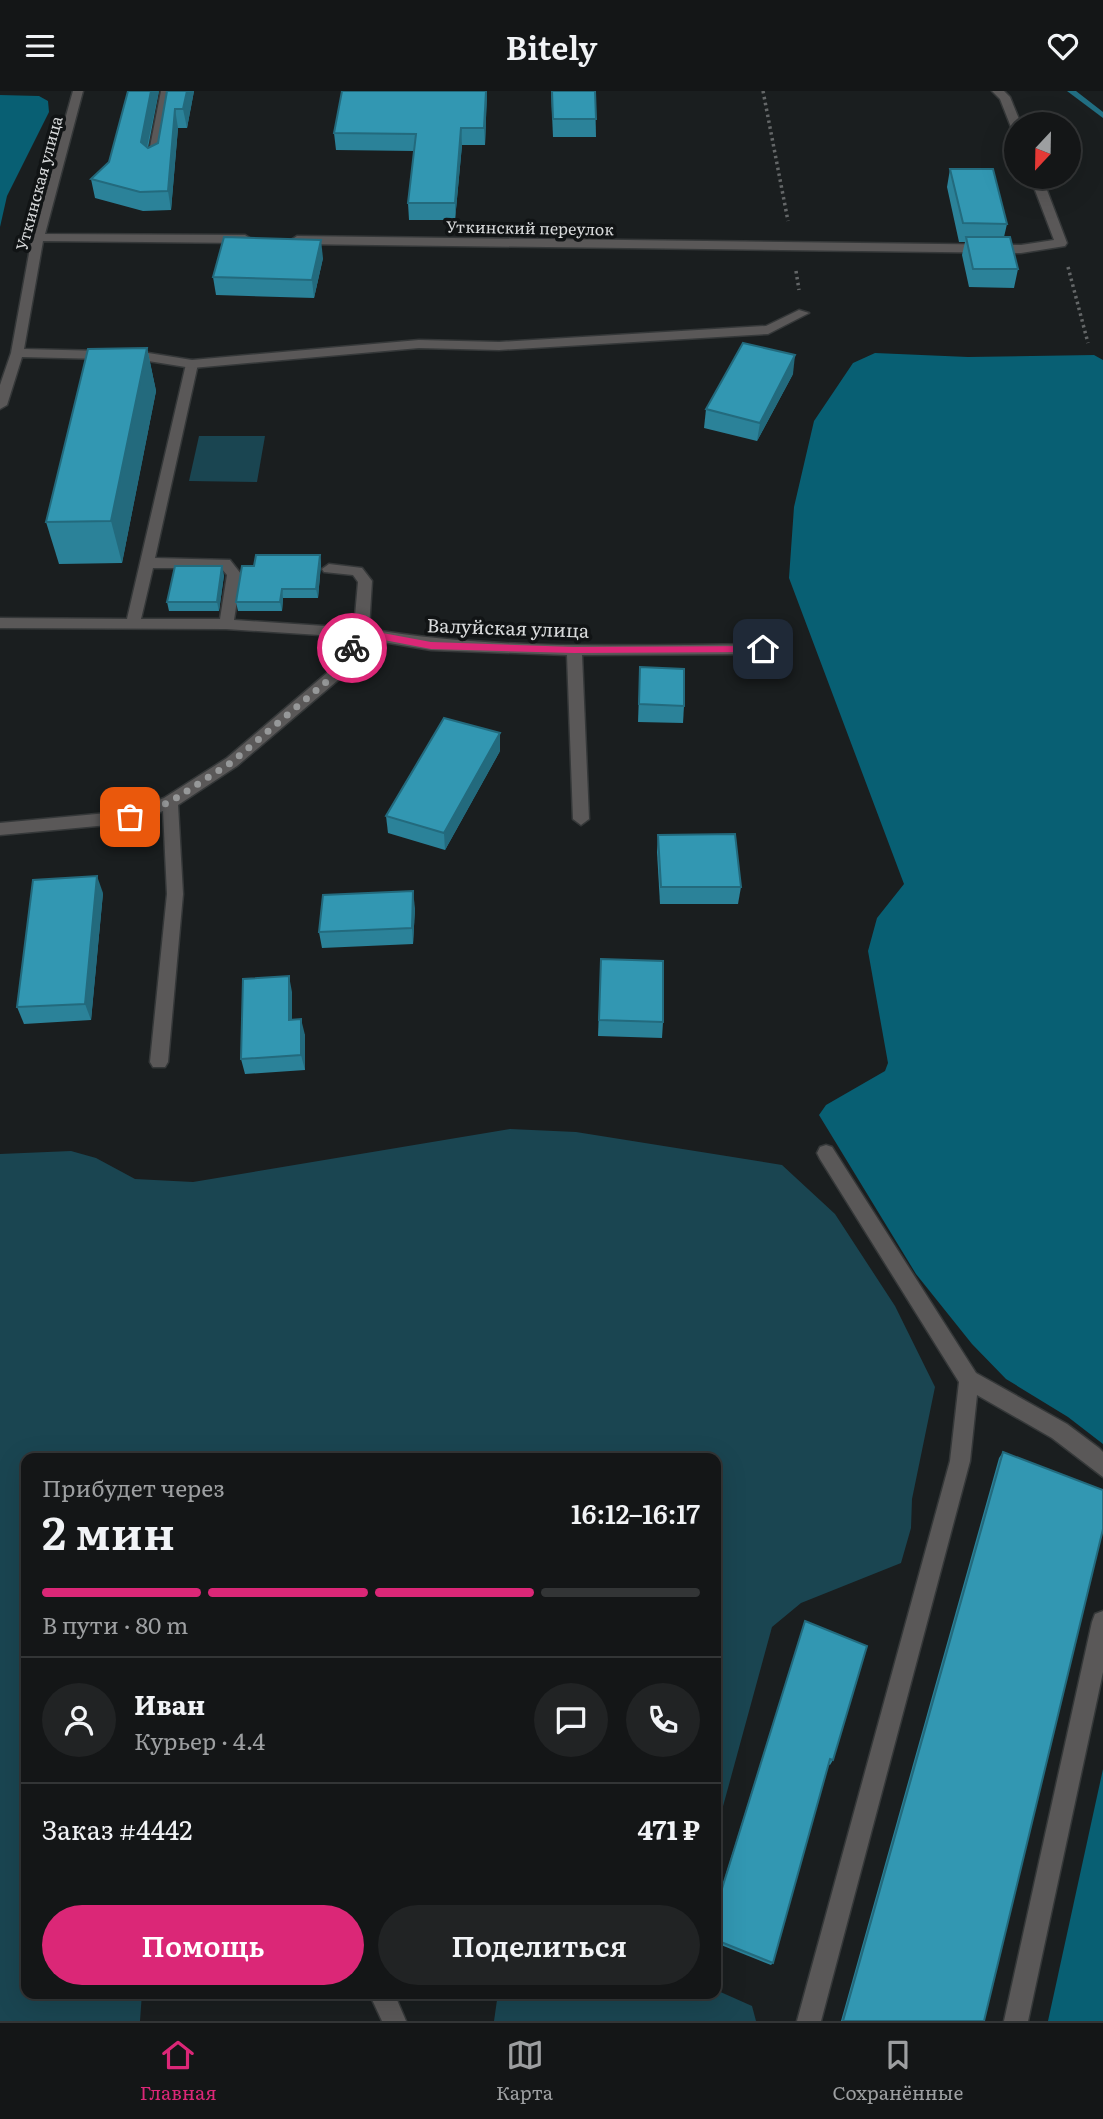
<!DOCTYPE html>
<html lang="ru">
<head>
<meta charset="utf-8">
<style>
  :root { --surface:#141617; --page:#212324; --text:#f1f3f6; --muted:#9d9fa1; --line:#333536; --accent:#db2777 }
  body { margin:0; font-family:Literata,serif; background:var(--page); color:var(--text); height:100vh; display:flex; flex-direction:column; font-size:26px; white-space:nowrap }
  * { box-sizing:border-box; margin:0 }
  p { font-size:23px; color:var(--muted) }
  .icon { flex:none; width:38px; height:38px; fill:none; stroke:currentColor; stroke-width:2; stroke-linecap:round; stroke-linejoin:round }
  .map { position:relative; flex:1; overflow:hidden }
  .details { position:absolute; left:21px; top:1362px; width:700px; height:546px; display:flex; flex-direction:column; background:var(--surface); border-radius:14px; box-shadow:0 7px 28px #0002,0 0 0 2px var(--line) }
  .details>* { flex:none }
  .needle { width:46px; rotate:202deg }
  .tools { position:absolute; left:1004px; top:21px; display:grid; gap:14px }
  .tools a { display:grid; place-items:center; width:77px; height:77px; border-radius:50%; background:var(--surface); box-shadow:0 7px 28px #0002,0 0 0 2px var(--line); font-size:35px }
  .pin { position:absolute; display:grid; place-items:center; width:60px; height:60px; color:#fff; margin:-30px; border-radius:14px; box-shadow:0 4px 10px #0006 }
  .courier { position:absolute; display:grid; place-items:center; width:70px; height:70px; margin:-35px; border:5px solid #db2777; border-radius:50%; background:#fff; color:#222; box-shadow:0 2px 9px #0007 }
  .head em { font-style:normal; font-weight:600 }
  .head div { display:flex; flex-direction:column-reverse }
  .head { display:flex; align-items:center; justify-content:space-between; height:119px; padding:0 21px }
  h1 { font-size:46px; font-weight:600; line-height:52px }
  .bar { display:grid; grid-template-columns:repeat(4,1fr); gap:10px 7px; align-content:center; height:84px; padding:0 21px }
  .bar i { height:9px; border-radius:5px; background:var(--line) }
  .bar .active { background:var(--accent) }
  .bar p { grid-column:span 4 }
  .line { display:flex; align-items:center; gap:18px; padding:0 21px; border-top:2px solid var(--line) }
  .line div { flex:1 }
  .round { display:grid; place-items:center; flex:none; width:74px; height:74px; border-radius:37px; background:var(--page) }
  .cta { display:flex; gap:14px; margin-top:auto; padding:14px 21px }
  .cta a { flex:1; height:80px; border-radius:42px; background:var(--accent); color:#fff; font-size:28px; font-weight:600; line-height:80px; text-align:center }
  .cta a+a { background:var(--page); color:var(--text) }
  header { display:flex; justify-content:space-between; align-items:center; height:91px; padding:0 21px; background:var(--surface); font-size:32px; font-weight:600 }
  .menu { display:flex; justify-content:space-around; align-items:center; height:98px; border-top:2px solid var(--line); background:var(--surface); font-size:19px; color:var(--muted) }
  .menu a { display:grid; justify-items:center; gap:4px }
  .menu .active { color:var(--accent) }
  .map>svg:first-child { display:block }
</style>
</head>
<body>
<header><svg class="icon" aria-label="menu" viewBox="0 0 24 24"><path d="M4 6h16M4 12h16M4 18h16"/></svg>Bitely<svg class="icon" aria-label="heart" viewBox="0 0 24 24"><path d="M12 20l-8-8c-3-5 5-10 8-4 3-6 11-1 8 4z"/></svg></header>
<div class="map">
<svg width="1103" height="1930" viewBox="0 0 1103 1930">
  <rect width="100%" height="100%" fill="#1a1e1f"/>
  <g fill="#1a4551">
    <polygon points="199,345 265,345 257,391 189,390"/>
    <polygon points="510,1038 576,1041 782,1074 835,1123 895,1215 935,1296 912,1408 911,1437 901,1472 801,1512 772,1536 716,1741 716,1367 26,1367 26,1902 142,1902 140,1930 0,1930 0,1063 71,1060 96,1067 135,1088 193,1091"/>
    <polygon points="716,1899 752,1915 756,1930 494,1930 498,1902 716,1902"/>
  </g>
  <g fill="#085f73">
    <polygon points="0,4 39,5 48,10 49,21 7,105 0,136"/>
    <polygon points="875,262 968,266 1094,264 1103,269 1103,1353 1068,1326 1006,1288 972,1253 916,1183 819,1024 826,1014 885,980 888,972 868,860 877,827 904,793 789,487 794,416 814,330 853,272"/>
    <polygon points="1103,1678 1103,1930 1048,1930"/>
  </g>
  <g fill="none" stroke-linecap="round" stroke-linejoin="round">
    <polygon fill="#216e82" fill-rule="evenodd" points="1067,0 1076,0 1103,21 1103,27"/>
    <g stroke="#353839" stroke-width="3">
      <g id="lane">
        <polygon points="161,0 171,0 159,71 153,74 147,71"/>
        <path d="M 192,269 L 198,273 L 155,467 L 230,469 L 241,483 L 234,529 L 354,537 L 358,491 L 353,484 L 324,481 L 322,478 L 329,473 L 362,477 L 372,490 L 369,538 C 498,560 632,554 763,553 L 770,558 L 763,563 L 582,564 L 589,728 L 581,734 L 573,728 L 567,564 L 431,559 L 365,548 L 344,584 L 237,675 L 178,714 L 183,803 L 168,971 L 165,976 L 153,976 L 150,971 L 167,803 L 163,720 L 130,732 L 0,744 L 0,732 L 129,720 L 164,707 L 227,667 L 334,576 L 351,546 L 226,538 L 0,537 L 0,527 L 127,528 L 186,273 ZM 153,477 L 221,477 L 227,484 L 220,528 L 141,528 Z"/>
        <polygon points="826,1054 832,1056 976,1282 1067,1333 1099,1357 1103,1361 1103,1386 1052,1347 977,1304 970,1370 821,1930 797,1930 950,1370 959,1291 820,1068 817,1062 820,1056"/>
        <polygon points="1103,1520 1103,1581 1028,1930 1004,1930 1092,1531 1095,1523"/>
        <polygon points="369,1902 394,1902 406,1930 382,1930"/>
      </g>
    </g>
    <g stroke="#353839" stroke-width="3">
      <g id="street">
        <polygon points="73,0 83,0 45,143 245,144 251,148 245,152 43,150 24,258 142,261 192,269 419,249 499,251 766,235 799,219 809,222 768,243 499,259 419,257 192,277 142,269 22,266 7,314 0,318 0,294 11,262 32,146"/>
        <polygon points="992,0 1004,0 1010,6 1021,33 1017,33 1017,39 1011,36 1000,8"/>
        <polygon points="1030,86 1042,86 1067,152 1065,155 1021,162 297,153 291,149 297,145 1021,154 1054,149"/>
      </g>
    </g>
    <g stroke="#646768" stroke-width="3.5" stroke-dasharray="2.5 3.5" stroke-linecap="butt">
      <polyline points="763,0 788,130"/>
      <polyline points="1068,176 1088,252"/>
      <polyline points="796,180 799,199"/>
    </g>
    <use href="#lane" fill="#5a5858" fill-rule="evenodd"/>
    <use href="#street" fill="#5a5858" fill-rule="evenodd"/>
  </g>
  <g fill="#2b8299">
    <polygon points="159,0 148,57 158,52 167,0 194,0 187,37 178,37 171,119 143,120 95,107 91,88 109,71"/>
    <polygon points="487,0 485,54 462,54 455,129 409,129 408,112 414,60 336,59 334,42"/>
    <polygon points="551,0 595,0 596,46 553,46"/>
    <polygon points="950,78 1007,133 1004,146 1018,178 1014,197 969,196 962,164 965,151 959,151 947,96"/>
    <polygon points="323,167 314,207 216,204 213,186"/>
    <polygon points="147,257 156,300 122,472 59,473 46,431"/>
    <polygon points="793,283 757,350 704,337 706,318"/>
    <polygon points="320,464 321,473 318,507 283,507 282,520 238,520 236,511 254,475"/>
    <polygon points="224,484 219,520 169,520 167,511"/>
    <polygon points="640,576 684,615 683,632 638,631"/>
    <polygon points="500,660 445,759 388,742 386,725"/>
    <polygon points="658,744 741,796 738,813 660,813 657,761"/>
    <polygon points="103,802 91,929 24,933 17,916"/>
    <polygon points="415,817 413,853 322,857 319,841"/>
    <polygon points="601,868 663,931 662,947 598,945"/>
    <polygon points="292,901 292,929 305,944 305,979 245,983 241,968"/>
    <polygon points="1003,1361 984,1930 841,1930 999,1367"/>
    <polygon points="805,1530 833,1669 830,1674 828,1673 773,1872 771,1874 716,1852 716,1815"/>
  </g>
  <g fill="#236a7d">
    <polygon points="151,0 159,0 144,70 141,51"/>
    <polygon points="187,0 194,0 187,37 183,18"/>
    <polygon points="486,0 487,0 485,54 484,37"/>
    <polygon points="175,18 178,37 171,119 168,100"/>
    <polygon points="461,37 462,54 455,129 455,112"/>
    <polygon points="321,149 323,167 314,207 312,189"/>
    <polygon points="147,257 156,300 122,472 111,430"/>
    <polygon points="795,264 793,283 757,350 760,332"/>
    <polygon points="320,464 321,473 318,507 316,498"/>
    <polygon points="222,475 224,484 219,520 217,511"/>
    <polygon points="282,498 283,507 282,520 280,511"/>
    <polygon points="500,642 500,660 445,759 444,742"/>
    <polygon points="97,785 103,802 91,929 85,913"/>
    <polygon points="413,800 415,817 413,853 412,837"/>
    <polygon points="289,885 292,901 292,945 289,929"/>
    <polygon points="301,928 305,944 305,979 301,964"/>
  </g>
  <g fill="#3297b2" stroke="#236a7d" stroke-width="2">
    <polygon points="128,0 151,0 141,51 148,57 158,52 167,0 187,0 183,18 175,18 168,100 140,101 91,88 109,71"/>
    <polygon points="342,0 486,0 484,37 461,37 455,112 408,112 416,43 334,42"/>
    <polygon points="552,0 595,0 596,28 553,28"/>
    <polygon points="950,78 993,78 1007,133 963,132"/>
    <polygon points="224,146 321,149 312,189 213,186"/>
    <polygon points="966,146 1010,146 1018,178 973,178"/>
    <polygon points="743,252 795,264 760,332 706,318"/>
    <polygon points="147,257 111,430 46,431 88,258"/>
    <polygon points="256,464 320,464 316,498 282,498 280,511 236,511 242,475 254,475"/>
    <polygon points="175,475 222,475 217,511 167,511"/>
    <polygon points="640,576 684,578 684,615 639,613"/>
    <polygon points="444,627 500,642 444,742 386,725"/>
    <polygon points="735,743 741,796 661,796 658,744"/>
    <polygon points="97,785 85,913 17,916 33,789"/>
    <polygon points="413,800 412,837 319,841 323,804"/>
    <polygon points="601,868 663,870 663,931 599,929"/>
    <polygon points="289,885 289,929 301,928 301,964 241,968 243,888"/>
    <polygon points="1003,1361 1103,1399 1103,1438 984,1930 843,1930"/>
    <polygon points="805,1530 867,1555 833,1669 830,1668 773,1872 716,1849 716,1817"/>
  </g>
  <polygon fill="#db2777" points="361,538 431,551 574,556 763,555 768,558 763,561 574,562 431,558 363,545 355,560 349,560 356,542"/>
  <g fill="none" stroke-linecap="round" stroke-linejoin="round">
    <polyline stroke="#969899" stroke-width="7" stroke-dasharray="0 12.6" points="130,726 170,711 232,671 339,580 352,557"/>
  </g>
  <g text-anchor="middle" dominant-baseline="central" stroke-width="7" stroke-linejoin="round" paint-order="stroke">
    <g font-size="16" fill="#d8dadb" stroke="#111415">
      <text transform="translate(38 92) rotate(-75)">Уткинская улица</text>
      <text transform="translate(530 136) rotate(1)">Уткинский переулок</text>
    </g>
    <g font-size="19" fill="#d8dadb" stroke="#111415">
      <text transform="translate(508 536) rotate(2)">Валуйская улица</text>
    </g>
  </g>
</svg>
<div class="tools">
<a><svg class="needle" viewBox="-14 -14 28 28"><path d="M0-13l5 13h-10z" fill="#e53935"/><path d="M0 13l5-13h-10z" fill="#9d9fa1"/></svg></a>
</div>
<div class="pin" style="left:130px;top:726px;background:#ea580c"><svg class="icon" aria-label="bag" viewBox="0 0 24 24"><path d="M5 8h14l-1 12H6zM9 8a3 3 0 0 1 6 0"/></svg></div>
<div class="pin" style="left:763px;top:558px;background:#1f2937"><svg class="icon" aria-label="home" viewBox="0 0 24 24"><path d="M3 11l9-7 9 7M6 9v11h12V9"/></svg></div>
<div class="courier" style="left:352px;top:557px"><svg class="icon" aria-label="bike" viewBox="0 0 24 24"><circle cx="6" cy="16" r="4"/><circle cx="18" cy="16" r="4"/><path d="M6 16l4-8h5l3 8M10 8l3 8H6M13 5h3"/></svg></div>
<section class="details">
<div class="head"><div><h1>2 мин</h1><p>Прибудет через</p></div><em>16:12–16:17</em></div>
<div class="bar"><i class="active"></i><i class="active"></i><i class="active"></i><i></i><p>В пути · 80 m</p></div>
<div class="line" style="height:126px"><a class="round"><svg class="icon" aria-label="person" viewBox="0 0 24 24"><circle cx="12" cy="8" r="4"/><path d="M4 21q1-7 8-7t8 7"/></svg></a><div><b>Иван</b><p>Курьер · 4.4</p></div><a class="round"><svg class="icon" aria-label="chat" viewBox="0 0 24 24"><path d="M4 5h16v11H9l-5 4z"/></svg></a><a class="round"><svg class="icon" aria-label="phone" viewBox="0 0 24 24"><path d="M5 4h4l2 5-3 2q2 4 5 5l2-3 5 2v4C11 20 4 13 5 4z"/></svg></a></div>
<div class="line" style="height:91px"><div>Заказ #4442</div><b>471 ₽</b></div>
<div class="cta"><a>Помощь</a><a>Поделиться</a></div>
</section>
</div>
<nav class="menu">
<a class="active"><svg class="icon" aria-label="home" viewBox="0 0 24 24"><path d="M3 11l9-7 9 7M6 9v11h12V9"/></svg>Главная</a>
<a><svg class="icon" aria-label="map" viewBox="0 0 24 24"><path d="M3 6l6-2 6 2 6-2v14l-6 2-6-2-6 2zM9 4v14M15 6v14"/></svg>Карта</a>
<a><svg class="icon" aria-label="saved" viewBox="0 0 24 24"><path d="M7 4h10v16l-5-4-5 4z"/></svg>Сохранённые</a>
</nav>
</body>
</html>
